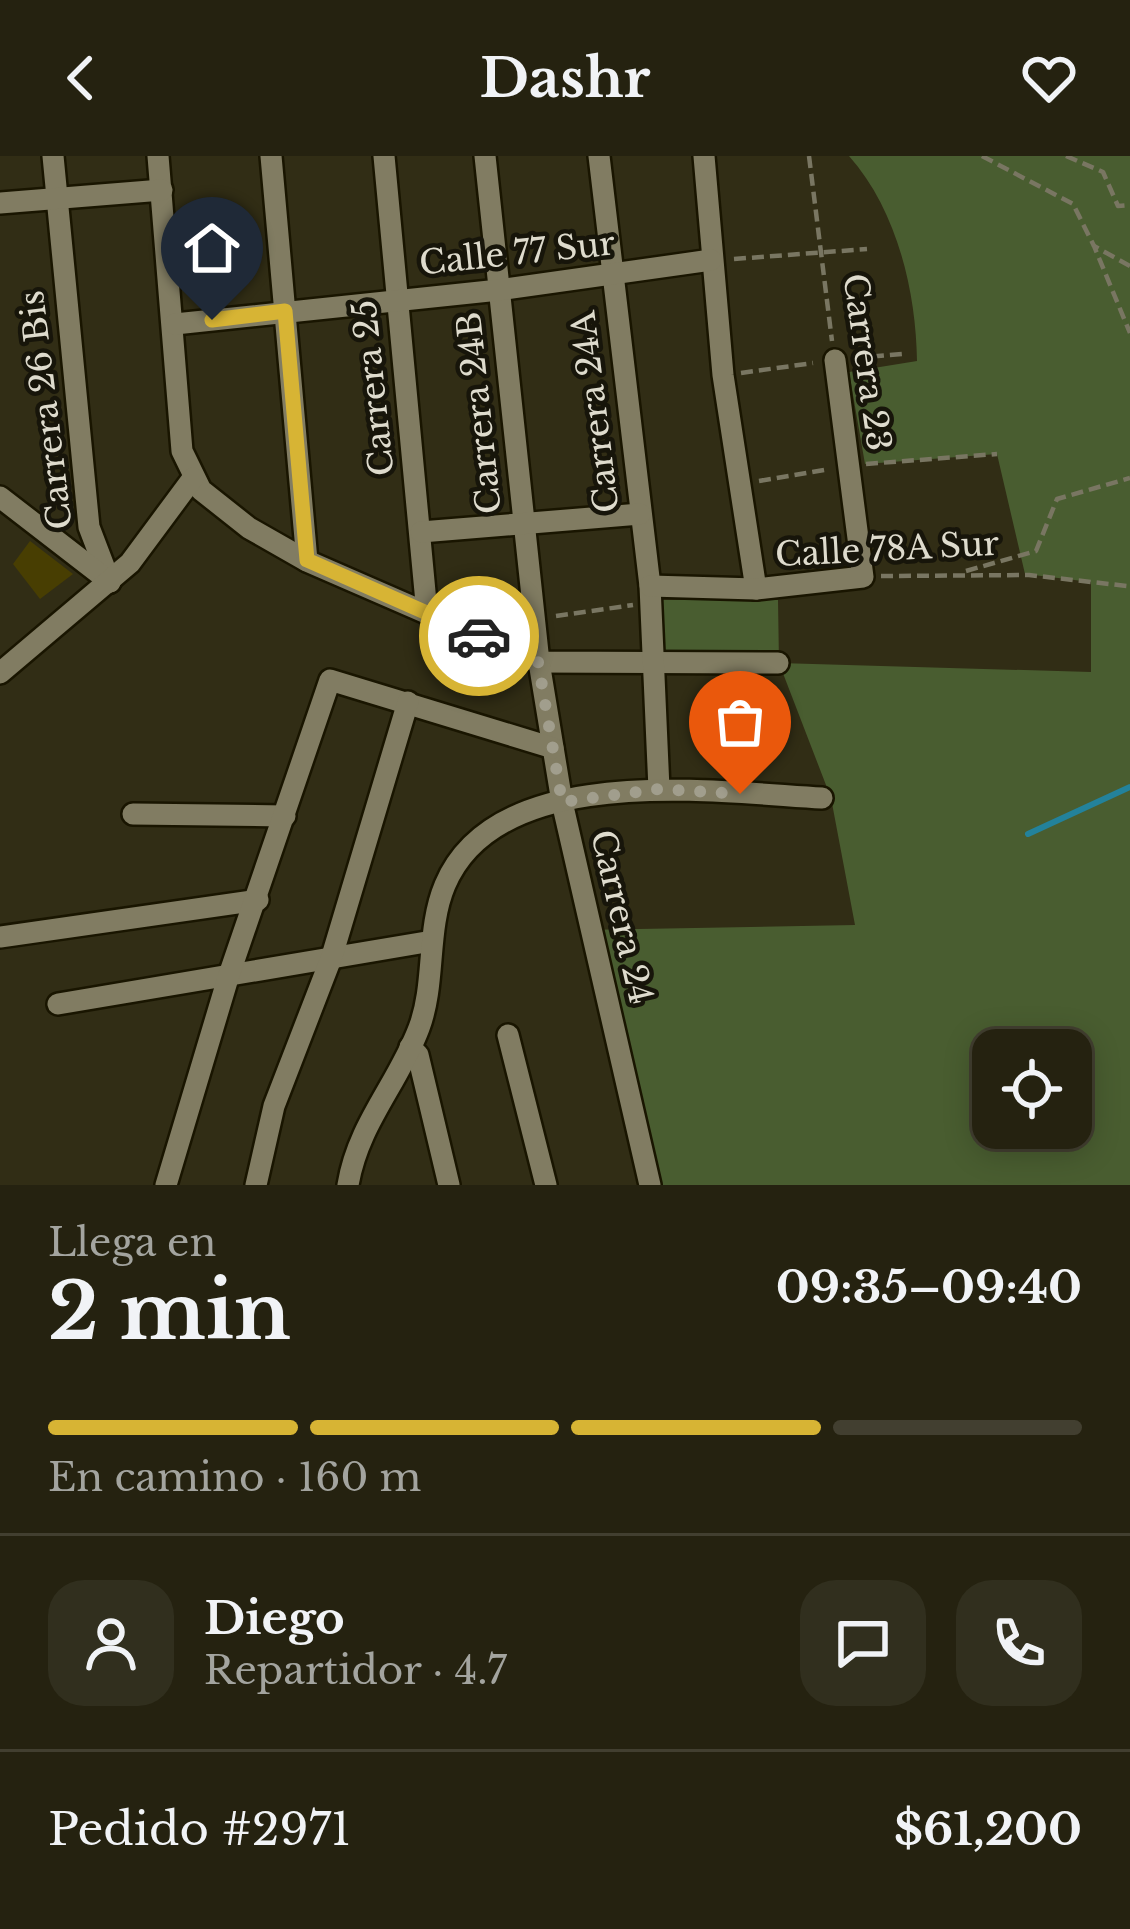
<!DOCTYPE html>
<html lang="es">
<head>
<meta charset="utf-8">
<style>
  :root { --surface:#252210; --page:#312f1e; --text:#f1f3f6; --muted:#a3a49f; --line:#423f30; --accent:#d7b434 }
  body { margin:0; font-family:"Libre Baskerville",serif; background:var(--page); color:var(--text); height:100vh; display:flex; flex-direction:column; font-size:45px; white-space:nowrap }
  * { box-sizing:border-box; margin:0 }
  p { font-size:39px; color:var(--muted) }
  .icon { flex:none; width:66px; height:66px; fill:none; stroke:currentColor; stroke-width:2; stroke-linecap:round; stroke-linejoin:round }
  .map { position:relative; height:1029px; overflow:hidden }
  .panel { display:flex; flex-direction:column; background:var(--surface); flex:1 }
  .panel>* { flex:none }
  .buttons { position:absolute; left:972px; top:873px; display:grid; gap:24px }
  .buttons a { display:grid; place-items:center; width:120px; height:120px; border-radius:24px; background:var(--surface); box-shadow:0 6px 30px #0003,0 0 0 3px var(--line); font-size:60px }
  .pin { position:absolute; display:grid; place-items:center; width:102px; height:102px; color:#fff; margin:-123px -51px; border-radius:50% 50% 50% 0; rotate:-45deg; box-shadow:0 0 12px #0007 }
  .pin .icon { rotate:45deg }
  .courier { position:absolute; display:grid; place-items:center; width:120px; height:120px; margin:-60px; border:9px solid #d7b434; border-radius:50%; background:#fff; color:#222; box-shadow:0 3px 15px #0007 }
  .headline em { font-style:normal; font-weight:700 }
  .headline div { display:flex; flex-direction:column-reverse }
  .headline { display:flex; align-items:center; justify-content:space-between; height:204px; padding:0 48px }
  h1 { font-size:78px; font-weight:700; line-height:90px }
  .bar { display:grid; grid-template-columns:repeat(4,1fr); gap:18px 12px; align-content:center; height:144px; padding:0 48px }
  .bar i { height:15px; border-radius:9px; background:var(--line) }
  .bar .current { background:var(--accent) }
  .bar p { grid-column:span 4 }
  .line { display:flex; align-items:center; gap:30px; padding:0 48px; border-top:3px solid var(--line) }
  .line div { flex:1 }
  .round { display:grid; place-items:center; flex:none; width:126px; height:126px; border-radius:36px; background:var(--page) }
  header { display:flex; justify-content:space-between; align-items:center; height:156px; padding:0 48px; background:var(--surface); font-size:54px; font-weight:700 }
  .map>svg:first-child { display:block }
</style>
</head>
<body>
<header><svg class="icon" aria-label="back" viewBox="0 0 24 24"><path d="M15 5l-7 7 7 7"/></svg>Dashr<svg class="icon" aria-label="heart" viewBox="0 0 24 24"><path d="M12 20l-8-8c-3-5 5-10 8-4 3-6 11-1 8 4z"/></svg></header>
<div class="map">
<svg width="1130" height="1029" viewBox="0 0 1130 1029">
  <rect width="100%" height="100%" fill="#312d15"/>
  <path fill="#495d30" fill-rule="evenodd" d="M 849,0 L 1130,0 L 1130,1029 L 638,1029 L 583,774 L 855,769 L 831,642 L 779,507 L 661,505 L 661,444 L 778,444 L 779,507 L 1091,516 L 1091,426 L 1025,418 L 997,298 L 865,308 L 849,216 L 917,205 C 916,135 897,54 849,0 ZM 993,894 L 1071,894 L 1071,972 L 993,972 Z"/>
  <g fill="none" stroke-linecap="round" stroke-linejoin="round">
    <polyline stroke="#23829b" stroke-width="6" points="1028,678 1130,631"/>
  </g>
  <polygon fill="#483e02" points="30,385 73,418 40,443 13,408"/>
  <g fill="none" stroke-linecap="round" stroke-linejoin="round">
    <g stroke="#191500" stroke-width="26">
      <g id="minor">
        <polyline points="53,0 89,371 110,426"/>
        <polyline points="158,0 182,295 201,334 249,372 307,405 539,506 778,507"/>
        <polyline points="271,0 307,405"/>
        <polyline points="384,0 427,457"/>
        <polyline points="485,0 539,506 562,646 650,1029"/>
        <polyline points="599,0 650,430 659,633"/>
        <polyline points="704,0 723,219 756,433"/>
        <polyline points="0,47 162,34"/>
        <polyline points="175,168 499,134 711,104"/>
        <polyline points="0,341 110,426"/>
        <polyline points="421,376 640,358"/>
        <polyline points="650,430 756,433 863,421 835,204"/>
        <polyline points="0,517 130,407 193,322"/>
        <polyline points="133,658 285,660"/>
        <polyline points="0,781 258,744"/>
        <polyline points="58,848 432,785"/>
        <polyline points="508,879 546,1029"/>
        <polyline points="410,891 418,899 449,1029"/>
        <polyline points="166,1029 228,822 330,524 553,592"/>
        <polyline points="256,1029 274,950 332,800 408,546"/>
        <path d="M 348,1029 C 358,968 398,928 419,872 C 436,827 426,774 445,729 C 497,605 714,636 822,642"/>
      </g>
    </g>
    <g stroke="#797662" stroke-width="4.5" stroke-dasharray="12 6" stroke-linecap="butt">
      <polyline points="809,0 832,185"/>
      <polyline points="982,0 1073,48 1094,90"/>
      <polyline points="1066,0 1103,16 1118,50 1130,49"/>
      <polyline points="734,103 867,93"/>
      <polyline points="1130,110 1094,90 1130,177"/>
      <polyline points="854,202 902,198"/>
      <polyline points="741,217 813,207"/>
      <polyline points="866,308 997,298"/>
      <polyline points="759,325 830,313"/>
      <polyline points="966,415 1036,395 1057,343 1130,322"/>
      <polyline points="881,420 1029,419 1127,430"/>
      <polyline points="556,460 633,449"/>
    </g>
    <use href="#minor" stroke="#817c62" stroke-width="21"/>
  </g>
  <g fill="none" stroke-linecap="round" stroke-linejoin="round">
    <polyline stroke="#a19e8d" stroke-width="12" stroke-dasharray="0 21.6" points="479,480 538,506 562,646 659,633 740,638"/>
    <polyline stroke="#d7b434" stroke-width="15" points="212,164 285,155 307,404 479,480"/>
  </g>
  <g text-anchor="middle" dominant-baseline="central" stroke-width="9" stroke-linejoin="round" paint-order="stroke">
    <g font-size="33" fill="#dedbcd" stroke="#17150a">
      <text transform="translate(517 97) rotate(-6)">Calle 77 Sur</text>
      <text transform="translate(867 206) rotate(82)">Carrera 23</text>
      <text transform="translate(373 232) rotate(-96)">Carrera 25</text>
      <text transform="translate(46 254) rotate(-97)">Carrera 26 Bis</text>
      <text transform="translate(595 256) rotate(-97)">Carrera 24A</text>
      <text transform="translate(479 257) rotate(-96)">Carrera 24B</text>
      <text transform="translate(887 393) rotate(-3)">Calle 78A Sur</text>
      <text transform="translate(622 761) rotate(77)">Carrera 24</text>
    </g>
  </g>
</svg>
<div class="buttons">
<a><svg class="icon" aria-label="locate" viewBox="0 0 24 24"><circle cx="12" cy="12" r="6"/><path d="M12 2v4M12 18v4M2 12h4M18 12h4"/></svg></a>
</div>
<div class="pin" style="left:740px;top:638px;background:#ea580c"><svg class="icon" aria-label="bag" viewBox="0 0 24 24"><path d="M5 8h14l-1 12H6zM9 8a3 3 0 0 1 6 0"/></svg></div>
<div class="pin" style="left:212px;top:164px;background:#1f2937"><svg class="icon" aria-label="home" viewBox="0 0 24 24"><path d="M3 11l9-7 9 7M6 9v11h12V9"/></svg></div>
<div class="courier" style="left:479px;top:480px"><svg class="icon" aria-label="car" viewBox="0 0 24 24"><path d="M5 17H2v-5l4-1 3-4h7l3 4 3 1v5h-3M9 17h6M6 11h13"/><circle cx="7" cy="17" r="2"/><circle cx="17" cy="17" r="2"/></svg></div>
</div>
<section class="panel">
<div class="headline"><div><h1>2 min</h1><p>Llega en</p></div><em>09:35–09:40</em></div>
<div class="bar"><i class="current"></i><i class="current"></i><i class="current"></i><i></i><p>En camino · 160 m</p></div>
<div class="line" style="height:216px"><a class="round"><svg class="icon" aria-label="person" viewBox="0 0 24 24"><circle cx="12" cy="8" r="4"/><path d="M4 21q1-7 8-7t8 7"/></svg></a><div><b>Diego</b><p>Repartidor · 4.7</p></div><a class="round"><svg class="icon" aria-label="chat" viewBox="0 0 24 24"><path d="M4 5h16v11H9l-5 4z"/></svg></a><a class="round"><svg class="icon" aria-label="phone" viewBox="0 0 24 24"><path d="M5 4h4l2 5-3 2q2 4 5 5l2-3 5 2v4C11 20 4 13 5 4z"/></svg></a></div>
<div class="line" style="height:156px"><div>Pedido #2971</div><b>$61,200</b></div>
</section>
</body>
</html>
